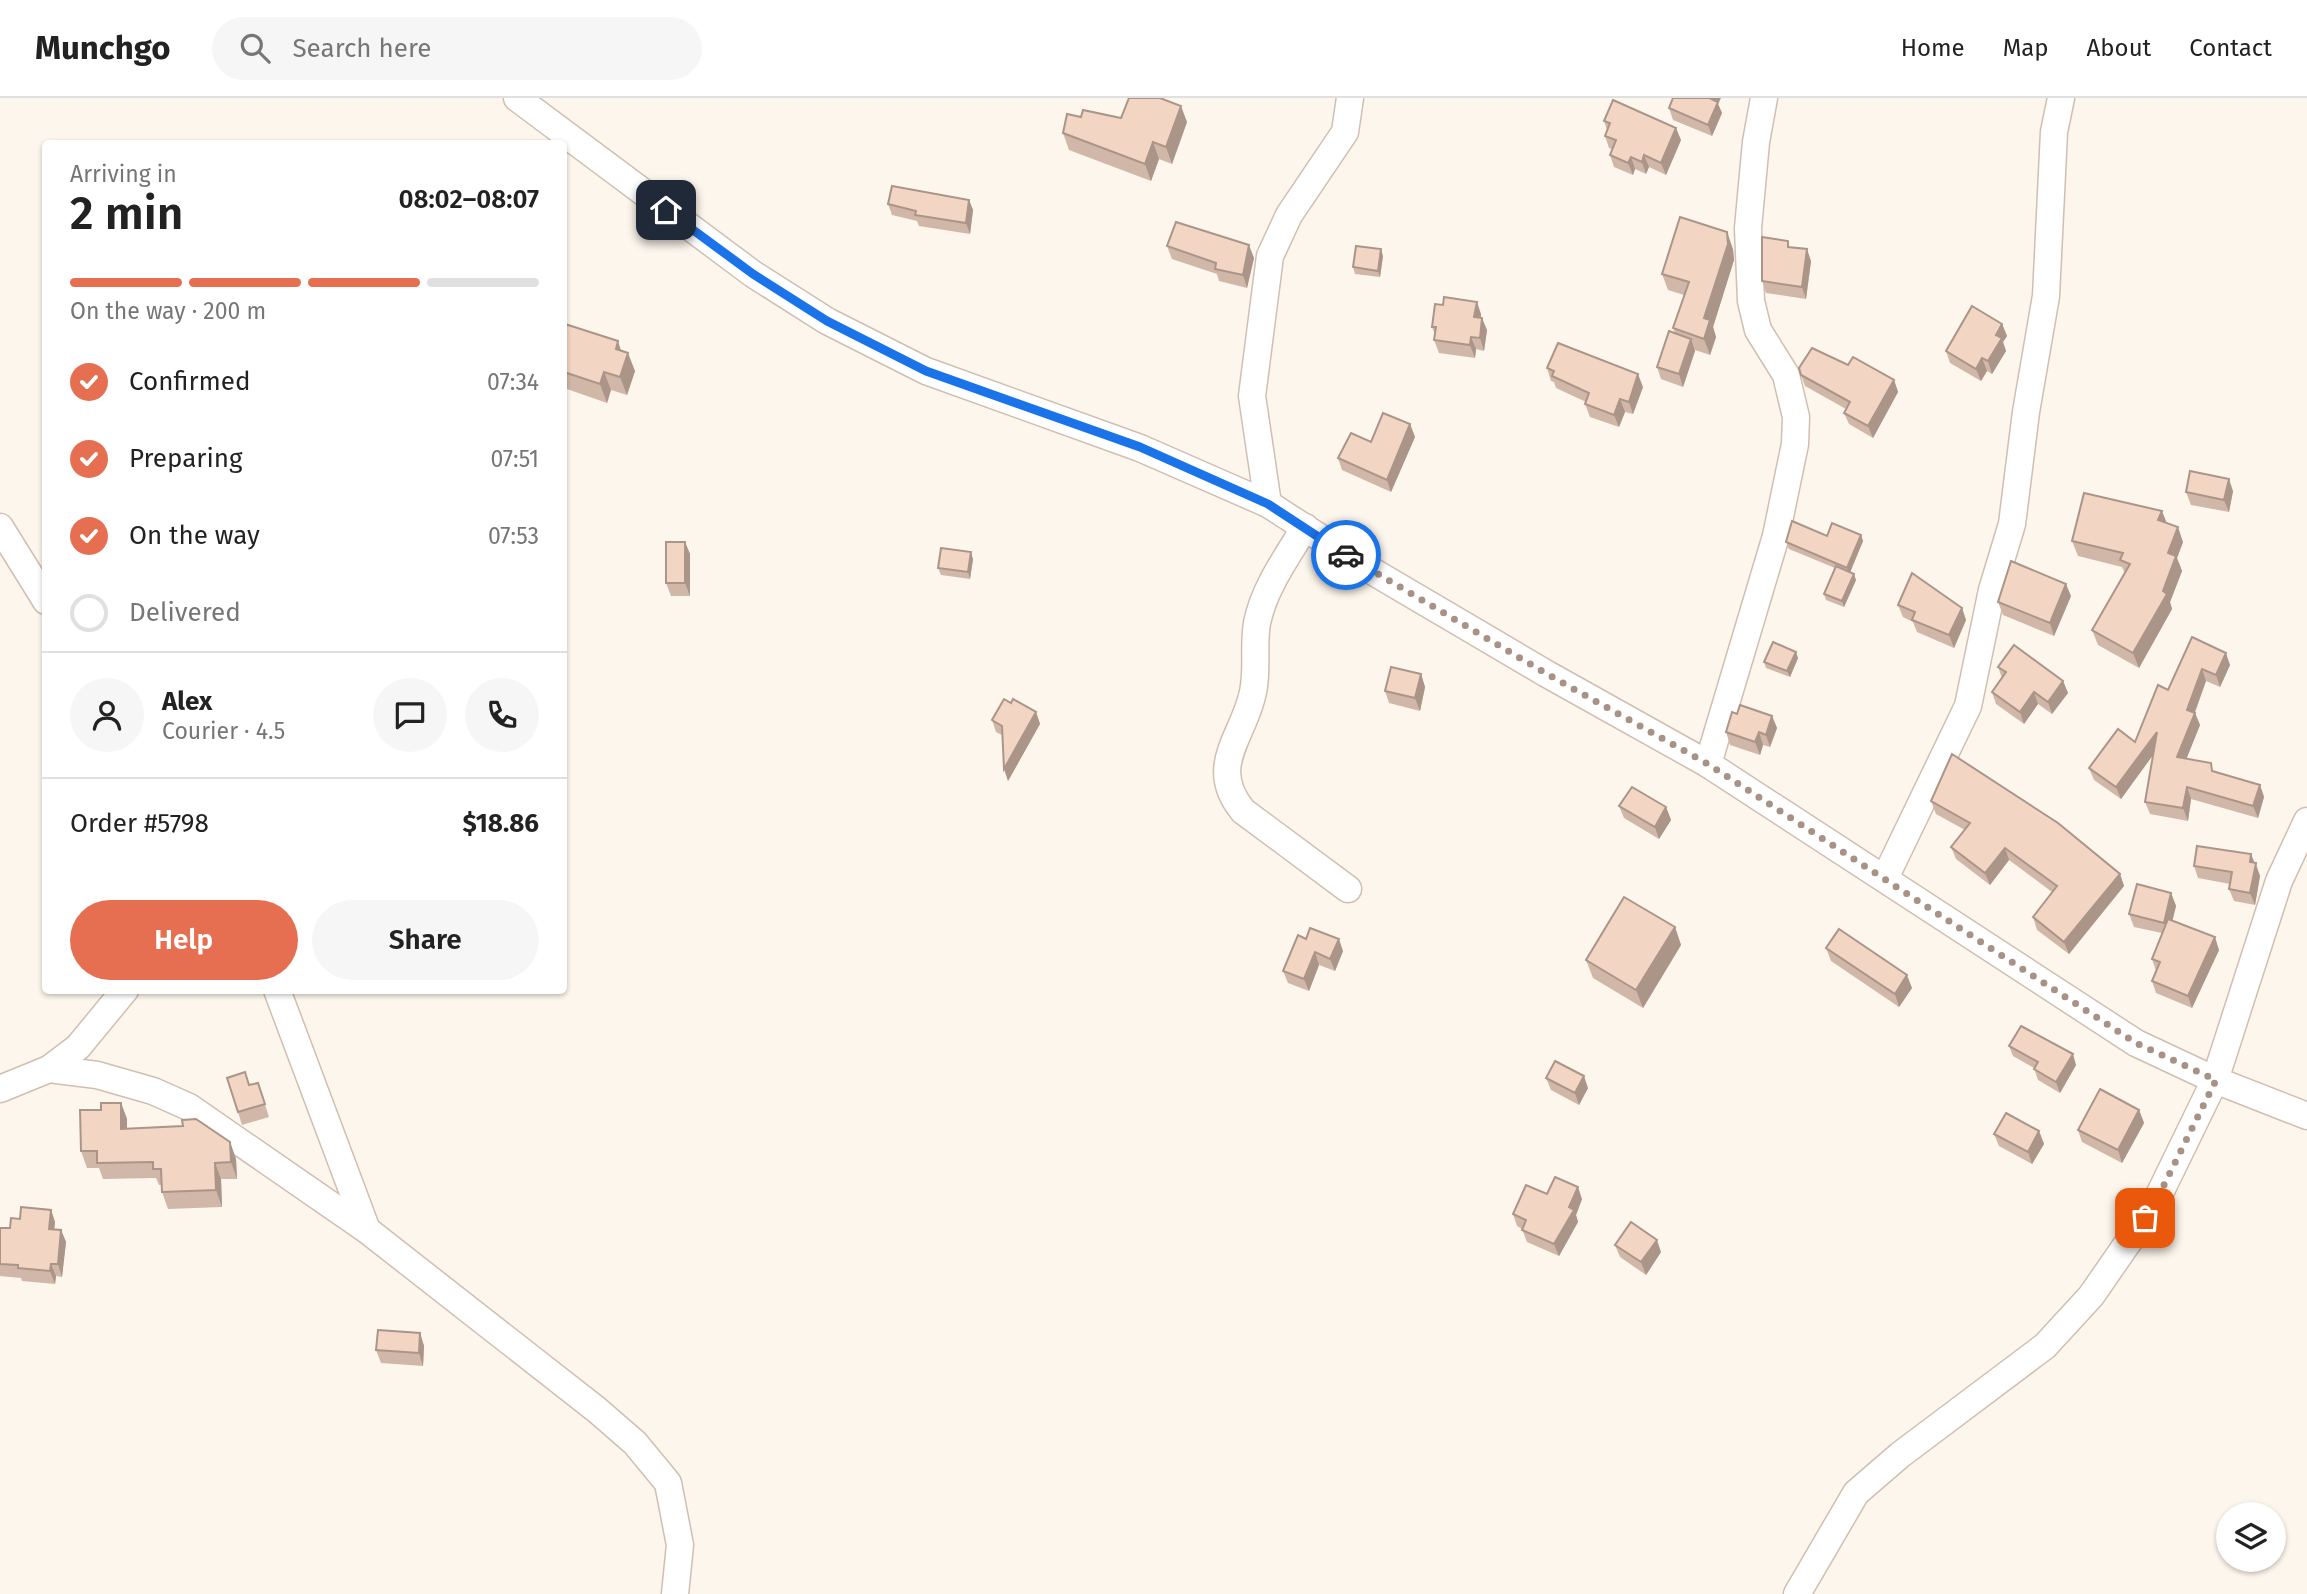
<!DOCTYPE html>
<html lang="en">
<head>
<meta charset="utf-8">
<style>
  :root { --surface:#fff; --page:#f6f6f6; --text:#222; --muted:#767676; --line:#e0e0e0; --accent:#e76f51 }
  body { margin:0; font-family:"Fira Sans",sans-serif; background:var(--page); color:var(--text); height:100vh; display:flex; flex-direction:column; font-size:26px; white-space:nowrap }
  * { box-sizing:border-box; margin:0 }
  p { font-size:23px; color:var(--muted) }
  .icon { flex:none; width:38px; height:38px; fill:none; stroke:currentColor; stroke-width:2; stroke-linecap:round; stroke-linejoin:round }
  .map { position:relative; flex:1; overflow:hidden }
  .details { position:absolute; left:42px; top:42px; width:525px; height:854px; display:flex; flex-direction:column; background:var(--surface); border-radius:7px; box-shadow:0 2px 5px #0004 }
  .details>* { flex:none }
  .buttons { position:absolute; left:2216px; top:1404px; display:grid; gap:14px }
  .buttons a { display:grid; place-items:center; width:70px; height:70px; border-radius:50%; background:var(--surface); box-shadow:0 2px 5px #0004; font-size:35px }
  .pin { position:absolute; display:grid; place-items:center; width:60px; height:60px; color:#fff; margin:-30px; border-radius:14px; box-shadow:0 4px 10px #0006 }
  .courier { position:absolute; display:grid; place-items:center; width:70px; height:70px; margin:-35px; border:5px solid #1a73e8; border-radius:50%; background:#fff; color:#222; box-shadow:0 2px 9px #0007 }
  .summary em { font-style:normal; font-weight:600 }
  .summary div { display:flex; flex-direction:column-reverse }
  .summary { display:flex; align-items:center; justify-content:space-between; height:119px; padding:0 28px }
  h1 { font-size:46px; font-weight:600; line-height:52px }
  .bar { display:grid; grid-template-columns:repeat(4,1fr); gap:10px 7px; align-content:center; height:84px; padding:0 28px }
  .bar i { height:9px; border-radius:5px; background:var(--line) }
  .bar .current { background:var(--accent) }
  .bar p { grid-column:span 4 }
  .line { display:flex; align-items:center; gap:18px; padding:0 28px; border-top:2px solid var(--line) }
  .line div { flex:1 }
  .round { display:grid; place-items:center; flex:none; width:74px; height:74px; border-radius:37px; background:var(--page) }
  ol { padding:0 28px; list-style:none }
  li { display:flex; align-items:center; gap:21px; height:77px }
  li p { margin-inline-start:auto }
  li .icon { padding:7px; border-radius:50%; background:var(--accent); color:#fff; stroke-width:4 }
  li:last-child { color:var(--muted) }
  li i { width:38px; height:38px; border:4px solid var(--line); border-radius:50% }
  .cta { display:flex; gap:14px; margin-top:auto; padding:14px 28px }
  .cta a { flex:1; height:80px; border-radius:42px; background:var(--accent); color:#fff; font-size:28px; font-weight:600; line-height:80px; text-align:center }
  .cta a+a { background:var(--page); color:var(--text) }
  header { display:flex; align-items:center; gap:42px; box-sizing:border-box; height:98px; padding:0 35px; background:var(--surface); border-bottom:2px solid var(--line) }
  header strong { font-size:33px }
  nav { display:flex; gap:38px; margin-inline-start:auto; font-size:24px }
  .search { width:490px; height:63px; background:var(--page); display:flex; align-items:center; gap:18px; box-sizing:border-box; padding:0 24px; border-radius:38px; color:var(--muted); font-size:26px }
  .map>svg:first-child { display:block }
</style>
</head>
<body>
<header>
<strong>Munchgo</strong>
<div class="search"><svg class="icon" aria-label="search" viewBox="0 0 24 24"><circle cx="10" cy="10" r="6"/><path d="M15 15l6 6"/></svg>Search here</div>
<nav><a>Home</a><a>Map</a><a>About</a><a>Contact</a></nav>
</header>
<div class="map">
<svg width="2307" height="1496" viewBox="0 0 2307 1496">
  <rect width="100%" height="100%" fill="#fdf6ec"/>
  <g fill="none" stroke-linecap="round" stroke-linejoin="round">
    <g stroke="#d1beb0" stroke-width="29">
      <g id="minor">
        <polyline points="517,0 753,176 827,223 926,273 1140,350 1268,406 1372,473 1547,576 1708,666 2136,945 2215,982 2307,1018"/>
        <polyline points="1268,406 1252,298 1270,158 1289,117 1345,34 1350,0"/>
        <polyline points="0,429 46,503"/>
        <path d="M 1305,429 C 1287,459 1264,490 1257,525 C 1253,547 1258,571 1253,594 C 1244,639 1206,668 1243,713 L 1348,791"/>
        <polyline points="1708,666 1776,438 1795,346 1796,319 1786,277 1758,232 1751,203 1748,130 1756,44 1764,0"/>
        <polyline points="1886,778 1968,608 1992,492 2012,426 2026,314 2046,198 2054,34 2061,0"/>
        <polyline points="277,892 367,1132"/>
        <polyline points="49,971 97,977 153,993 189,1009 367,1132 597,1312 635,1345 668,1385 680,1447 675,1496"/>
        <polyline points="0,991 49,971 78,949 125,892"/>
        <polyline points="1797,1496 1856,1395 1900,1357 2045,1248 2091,1198 2145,1120 2159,1097 2215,982 2279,783 2307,723"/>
      </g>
    </g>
    <use href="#minor" stroke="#fff" stroke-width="26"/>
  </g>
  <g fill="#d1b7a8">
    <polygon points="1718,6 1722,15 1712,38 1673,22 1669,10"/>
    <polygon points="1081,19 1121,20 1187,24 1172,66 1159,61 1151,83 1069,52 1063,35"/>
    <polygon points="1604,23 1681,42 1666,77 1649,69 1646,76 1635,71 1633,77 1614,69 1610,57 1612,51 1609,50 1605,38 1607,32"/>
    <polygon points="969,102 973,112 970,136 919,128 917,123 892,117 888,106"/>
    <polygon points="1167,148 1254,160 1247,190 1219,183 1217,176 1172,161"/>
    <polygon points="1791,149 1811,163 1806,201 1766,195 1762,183"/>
    <polygon points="1733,151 1734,162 1713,229 1716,239 1710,257 1695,252 1695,253 1683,289 1661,281 1657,269 1675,235 1673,230 1684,197 1668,192 1662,176"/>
    <polygon points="1383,158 1380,179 1355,176 1353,169"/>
    <polygon points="1481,216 1481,220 1487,232 1484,253 1476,251 1475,260 1439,255 1434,242 1435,237 1432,229"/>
    <polygon points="2002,226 2007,238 2003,244 2006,253 1992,276 1987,273 1981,283 1950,265 1946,253"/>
    <polygon points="564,231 621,253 635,273 627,297 611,292 607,305 564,290"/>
    <polygon points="1848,267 1894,282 1898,294 1873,340 1849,326 1844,315 1846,311 1805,288 1801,277"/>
    <polygon points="1547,270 1643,289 1633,316 1625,314 1619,329 1590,319 1585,306 1586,304 1556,290 1554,284 1551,283"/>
    <polygon points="1410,326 1415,339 1391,394 1342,372 1338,360"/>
    <polygon points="2233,393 2229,414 2191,407 2186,394"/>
    <polygon points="2167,425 2183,444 2177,460 2182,473 2170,504 2172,511 2139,570 2098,547 2092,532 2125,475 2122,469 2078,458 2072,443"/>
    <polygon points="1861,437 1863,443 1850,474 1856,482 1844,509 1826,502 1824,496 1835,470 1789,451 1786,444 1827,438"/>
    <polygon points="685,444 690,456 690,498 671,498 666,485"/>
    <polygon points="973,461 970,481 941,477 938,470"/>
    <polygon points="2071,498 2054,538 2003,517 1998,504"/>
    <polygon points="1898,507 1962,510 1966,522 1954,550 1917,534 1913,524 1903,519"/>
    <polygon points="2192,539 2230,567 2220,589 2206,583 2195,615 2200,627 2186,661 2215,673 2260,687 2264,699 2258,720 2191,701 2188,723 2150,716 2145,704 2153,657 2121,701 2094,682 2089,670 2135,644 2168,592"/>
    <polygon points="1798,560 1790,579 1766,570 1764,564"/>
    <polygon points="1998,569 2063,583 2068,595 2052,616 2038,606 2024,626 1996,606 1992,594 2002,580"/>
    <polygon points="1421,576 1425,589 1420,613 1389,605 1385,593"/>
    <polygon points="1011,605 1036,614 1040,626 1008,683 1002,637 996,634 992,622"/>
    <polygon points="1737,616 1772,618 1777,630 1770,649 1763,647 1760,657 1730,647 1726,634"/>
    <polygon points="1931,703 2120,776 2124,788 2069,856 2037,832 2033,819 2052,794 2009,762 1990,787 1956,761 1951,749 1965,732 1936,716"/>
    <polygon points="1619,708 1666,709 1671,722 1659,741 1624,720"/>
    <polygon points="2256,765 2260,778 2255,807 2234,803 2229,791 2230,786 2198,780 2194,768"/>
    <polygon points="2171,795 2176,808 2172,823 2219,852 2192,910 2156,895 2152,883 2156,873 2152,861 2162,835 2134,829 2129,816"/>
    <polygon points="1675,829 1681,847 1643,910 1593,880 1586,862"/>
    <polygon points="1298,837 1343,853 1335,873 1319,867 1309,893 1288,885 1283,873"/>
    <polygon points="1826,850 1912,890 1899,909 1831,863"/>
    <polygon points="2009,948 2076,967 2060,995 2038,982 2034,970 2013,958"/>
    <polygon points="1546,980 1588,990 1579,1007 1551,992"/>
    <polygon points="258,985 269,1019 242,1027 238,1014"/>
    <polygon points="121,1005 127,1021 127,1030 230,1044 236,1061 237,1081 221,1081 222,1109 168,1111 162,1094 161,1087 159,1087 156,1080 103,1081 99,1070 87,1070 81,1053 101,1012"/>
    <polygon points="2139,1012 2144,1025 2122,1065 2082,1044 2078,1032"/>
    <polygon points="2039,1033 2044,1046 2032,1066 1999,1048 1994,1036"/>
    <polygon points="1547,1096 1582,1101 1576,1117 1578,1124 1559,1158 1527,1144 1522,1131 1517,1128 1513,1116"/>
    <polygon points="51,1112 55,1124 54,1131 61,1132 66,1144 62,1179 56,1178 55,1186 22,1183 21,1180 0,1178 0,1130 10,1130 20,1121"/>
    <polygon points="1615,1147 1661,1154 1646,1177 1620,1159"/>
    <polygon points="420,1235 424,1248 423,1268 381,1265 376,1252"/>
  </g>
  <g fill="#aa9588">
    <polygon points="1712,0 1721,0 1718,6 1722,15 1712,38 1708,27"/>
    <polygon points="1181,8 1187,24 1172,66 1166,49"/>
    <polygon points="1676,30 1681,42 1666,77 1661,65"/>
    <polygon points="1153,44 1159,61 1151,83 1145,66"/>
    <polygon points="1644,57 1649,69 1646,76 1642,64"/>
    <polygon points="1631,59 1635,71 1633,77 1628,65"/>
    <polygon points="969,102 973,112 970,136 966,125"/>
    <polygon points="1727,134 1733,151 1734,162 1713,229 1716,239 1710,257 1704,241 1704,220"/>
    <polygon points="1249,147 1254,160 1247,190 1243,177"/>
    <polygon points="1381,151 1383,158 1380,179 1378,173"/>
    <polygon points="1807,151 1811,163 1806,201 1802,189"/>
    <polygon points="1477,204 1481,216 1479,231 1474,219"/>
    <polygon points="1482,220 1487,232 1484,253 1480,240"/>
    <polygon points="2002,226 2007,238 2003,244 2006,253 1992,276 1988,263 1996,237"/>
    <polygon points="1471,239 1476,251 1475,260 1470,247"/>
    <polygon points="1691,241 1695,253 1683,289 1679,276"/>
    <polygon points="618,243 624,262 616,251"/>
    <polygon points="628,255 635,273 627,297 620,279"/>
    <polygon points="1982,260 1987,273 1981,283 1976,271"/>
    <polygon points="604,274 611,292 607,305 600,286"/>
    <polygon points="1638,276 1643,289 1633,316 1629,304"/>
    <polygon points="1894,282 1898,294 1873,340 1868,328"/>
    <polygon points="1620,301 1625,314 1619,329 1614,317"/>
    <polygon points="1410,326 1415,339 1391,394 1387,382"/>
    <polygon points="2229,381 2233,393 2229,414 2224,402"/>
    <polygon points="2162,413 2168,428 2158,422"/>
    <polygon points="2178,429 2183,444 2177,460 2182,473 2170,504 2172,511 2139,570 2133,555 2163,493 2168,455"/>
    <polygon points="1861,437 1863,443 1849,477 1847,470"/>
    <polygon points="685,444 690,456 690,498 685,485"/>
    <polygon points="971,454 973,461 970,481 968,474"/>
    <polygon points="1854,476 1856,482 1844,509 1842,503"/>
    <polygon points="2066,486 2071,498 2054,538 2050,525"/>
    <polygon points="1962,510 1966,522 1954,550 1949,537"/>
    <polygon points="1796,554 1798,560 1790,579 1787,573"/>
    <polygon points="2226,555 2230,567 2220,589 2216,577"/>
    <polygon points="2202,571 2206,583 2191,624 2187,612"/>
    <polygon points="1421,576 1425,589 1420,613 1415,600"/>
    <polygon points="2063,583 2068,595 2052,616 2048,604"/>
    <polygon points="2034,594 2038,606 2024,626 2020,614"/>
    <polygon points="1036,614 1040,626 1008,683 1004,671"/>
    <polygon points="2195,615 2200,627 2182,672 2177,659"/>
    <polygon points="1772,618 1777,630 1770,649 1766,637"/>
    <polygon points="1759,634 1763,647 1760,657 1755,644"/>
    <polygon points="2157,634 2161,646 2121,701 2116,689"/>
    <polygon points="2260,687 2264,699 2258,720 2253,708"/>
    <polygon points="2187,689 2191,701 2188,723 2183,710"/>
    <polygon points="1666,709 1671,722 1659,741 1655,729"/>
    <polygon points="2005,750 2009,762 1990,787 1985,775"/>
    <polygon points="2251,756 2260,778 2255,807 2250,795 2250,764"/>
    <polygon points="2120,776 2124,788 2069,856 2064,844"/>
    <polygon points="2171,795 2176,808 2169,837 2164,825"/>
    <polygon points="1675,829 1681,847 1643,910 1636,892"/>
    <polygon points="2215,839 2219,852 2192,910 2188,898"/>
    <polygon points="1339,841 1343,853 1335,873 1330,861"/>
    <polygon points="1315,854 1319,867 1309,893 1304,881"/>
    <polygon points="1907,877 1912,890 1899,909 1895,896"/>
    <polygon points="2073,956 2076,967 2060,995 2056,984"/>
    <polygon points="1584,978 1588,990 1579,1007 1575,995"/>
    <polygon points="121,1005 127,1021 127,1047 121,1031"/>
    <polygon points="2139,1012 2144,1025 2122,1065 2118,1052"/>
    <polygon points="2039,1033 2044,1046 2032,1066 2028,1054"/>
    <polygon points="230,1044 236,1061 237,1081 231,1064"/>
    <polygon points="215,1065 221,1081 222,1109 216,1092"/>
    <polygon points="1578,1089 1582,1101 1576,1117 1578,1124 1559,1158 1554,1146"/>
    <polygon points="51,1112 55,1124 53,1143 49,1131"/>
    <polygon points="61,1132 66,1144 62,1179 58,1166"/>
    <polygon points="1657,1142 1661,1154 1646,1177 1641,1164"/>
    <polygon points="51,1166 56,1178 55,1186 50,1173"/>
    <polygon points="420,1235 424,1248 423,1268 419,1255"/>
  </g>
  <g fill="#f3d5c3" stroke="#aa9588" stroke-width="2">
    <polygon points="1129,0 1160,0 1181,8 1166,49 1153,44 1145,66 1063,35 1067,16 1081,19 1083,12 1121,20"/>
    <polygon points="1673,0 1712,0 1711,1 1718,4 1708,27 1669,10"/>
    <polygon points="1613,2 1676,30 1661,65 1644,57 1642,64 1631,59 1628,65 1610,57 1616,42 1605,38 1610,25 1604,23"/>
    <polygon points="892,88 969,102 966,125 915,117 916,113 888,106"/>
    <polygon points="1680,119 1727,134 1728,146 1704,220 1710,222 1704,241 1673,230 1689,184 1662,176"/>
    <polygon points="1176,124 1249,147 1243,177 1215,171 1216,165 1167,148"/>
    <polygon points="1762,139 1788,143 1788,149 1807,151 1802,189 1762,183"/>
    <polygon points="1356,148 1381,151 1378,173 1353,169"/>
    <polygon points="1444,199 1477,204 1474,219 1482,220 1480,240 1471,239 1470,247 1434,242 1436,229 1432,229 1435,206 1443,207"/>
    <polygon points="1972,208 2002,226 1996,237 2002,240 1988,263 1982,260 1976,271 1946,253"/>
    <polygon points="565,226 618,243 616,251 628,255 620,279 604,274 600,286 564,274 564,231"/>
    <polygon points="1669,233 1691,241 1679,276 1657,269"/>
    <polygon points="1558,245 1638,276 1629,304 1620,301 1614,317 1585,306 1589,295 1552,278 1554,273 1547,270"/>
    <polygon points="1812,250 1848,267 1853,259 1894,282 1868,328 1844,315 1850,304 1801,277 1799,270"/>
    <polygon points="1383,315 1410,326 1387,382 1338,360 1351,335 1371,344"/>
    <polygon points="2190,373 2229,381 2224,402 2186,394"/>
    <polygon points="2084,395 2162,413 2158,422 2178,429 2168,455 2176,458 2163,493 2167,496 2133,555 2092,532 2130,466 2120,462 2123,455 2072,443"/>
    <polygon points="1792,423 1827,438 1832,425 1861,437 1847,470 1786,444"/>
    <rect x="666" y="444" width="19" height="41"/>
    <polygon points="941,450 971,454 968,474 938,470"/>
    <polygon points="2011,463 2066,486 2050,525 1998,504"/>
    <polygon points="1836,468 1854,476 1842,503 1824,496"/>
    <polygon points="1912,475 1962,510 1949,537 1912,522 1915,514 1898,507"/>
    <polygon points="2192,539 2226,555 2216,577 2202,571 2187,612 2195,615 2177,659 2211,665 2212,673 2260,687 2253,708 2187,689 2183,710 2145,704 2157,634 2116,689 2089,670 2118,631 2135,644 2158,587 2168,592"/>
    <polygon points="1773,544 1796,554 1787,573 1764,564"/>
    <polygon points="2014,547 2063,583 2048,604 2034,594 2020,614 1992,594 2006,574 1998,569"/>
    <polygon points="1391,569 1421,576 1415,600 1385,593"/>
    <polygon points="1004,601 1011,605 1013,601 1036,614 1004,671 1002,628 992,622"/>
    <polygon points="1740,607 1772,618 1766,637 1759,634 1755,644 1726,634 1732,614 1737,616"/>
    <polygon points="1952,656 2058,725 2120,776 2064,844 2033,819 2057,788 2005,750 1985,775 1951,749 1970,725 1931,703"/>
    <polygon points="1632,689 1666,709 1655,729 1619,708"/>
    <polygon points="2197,748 2251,756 2250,764 2256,765 2250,795 2229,791 2232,774 2194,768"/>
    <polygon points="2137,786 2171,795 2164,825 2129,816"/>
    <polygon points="1624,799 1675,829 1636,892 1586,862"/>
    <polygon points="2168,821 2215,839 2188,898 2152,883 2160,864 2152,861"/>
    <polygon points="1310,830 1339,841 1330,861 1315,854 1304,881 1283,873 1298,837 1306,841"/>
    <polygon points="1839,831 1907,877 1895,896 1826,850"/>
    <polygon points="2021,928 2073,956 2056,984 2034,971 2038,964 2009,948"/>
    <polygon points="1555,963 1584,978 1575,995 1546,980"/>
    <polygon points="245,974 249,987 258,985 265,1006 238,1014 227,980"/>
    <polygon points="2100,991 2139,1012 2118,1052 2078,1032"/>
    <polygon points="101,1005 121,1005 121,1031 183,1028 182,1022 196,1021 230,1044 231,1064 215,1065 216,1092 162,1094 161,1071 153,1071 153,1064 97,1065 97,1053 81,1053 80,1012 101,1012"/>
    <polygon points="2006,1015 2039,1033 2028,1054 1994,1036"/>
    <polygon points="1555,1079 1578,1089 1569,1109 1574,1112 1554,1146 1522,1132 1526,1122 1513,1116 1526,1087 1547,1096"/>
    <polygon points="21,1109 51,1112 49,1131 61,1132 58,1166 51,1166 50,1173 18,1170 18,1167 0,1166 0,1130 10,1130 11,1120 20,1121"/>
    <polygon points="1631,1124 1657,1142 1641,1164 1615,1147"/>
    <polygon points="378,1232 420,1235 419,1255 376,1252"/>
  </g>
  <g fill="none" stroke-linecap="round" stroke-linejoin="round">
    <polyline stroke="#a89285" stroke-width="7" stroke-dasharray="0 12.6" points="1346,457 1547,576 1708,666 2136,945 2216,982 2159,1097 2145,1120"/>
    <polyline stroke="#1a73e8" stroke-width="9" points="666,112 753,176 827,223 926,273 1140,349 1268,406 1346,457"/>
  </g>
</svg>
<div class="buttons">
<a><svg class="icon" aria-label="layers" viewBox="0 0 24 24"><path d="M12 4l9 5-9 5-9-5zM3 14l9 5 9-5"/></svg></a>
</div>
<div class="pin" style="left:2145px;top:1120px;background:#ea580c"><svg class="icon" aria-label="bag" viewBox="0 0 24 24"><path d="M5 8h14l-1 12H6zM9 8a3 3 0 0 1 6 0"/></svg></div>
<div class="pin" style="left:666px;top:112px;background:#1f2937"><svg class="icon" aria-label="home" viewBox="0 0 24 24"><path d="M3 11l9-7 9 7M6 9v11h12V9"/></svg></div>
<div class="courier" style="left:1346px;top:457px"><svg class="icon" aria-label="car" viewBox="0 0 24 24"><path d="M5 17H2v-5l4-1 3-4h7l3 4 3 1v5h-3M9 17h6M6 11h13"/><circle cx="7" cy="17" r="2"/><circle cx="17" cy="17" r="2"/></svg></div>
<section class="details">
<div class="summary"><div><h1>2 min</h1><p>Arriving in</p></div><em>08:02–08:07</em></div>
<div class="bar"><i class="current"></i><i class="current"></i><i class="current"></i><i></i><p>On the way · 200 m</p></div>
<ol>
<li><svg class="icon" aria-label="check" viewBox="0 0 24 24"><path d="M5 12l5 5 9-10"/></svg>Confirmed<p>07:34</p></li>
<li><svg class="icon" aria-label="check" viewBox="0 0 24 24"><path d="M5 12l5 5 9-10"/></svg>Preparing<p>07:51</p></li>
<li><svg class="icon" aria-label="check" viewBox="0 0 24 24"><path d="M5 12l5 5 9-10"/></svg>On the way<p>07:53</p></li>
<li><i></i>Delivered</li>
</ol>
<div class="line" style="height:126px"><a class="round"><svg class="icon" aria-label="person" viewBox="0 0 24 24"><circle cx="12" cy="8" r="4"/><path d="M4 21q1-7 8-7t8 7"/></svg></a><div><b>Alex</b><p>Courier · 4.5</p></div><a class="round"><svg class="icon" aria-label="chat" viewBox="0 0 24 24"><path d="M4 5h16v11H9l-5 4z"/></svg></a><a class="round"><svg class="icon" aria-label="phone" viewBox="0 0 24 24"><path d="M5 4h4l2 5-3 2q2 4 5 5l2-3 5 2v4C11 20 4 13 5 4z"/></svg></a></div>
<div class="line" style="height:91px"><div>Order #5798</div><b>$18.86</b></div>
<div class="cta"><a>Help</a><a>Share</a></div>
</section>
</div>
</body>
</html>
